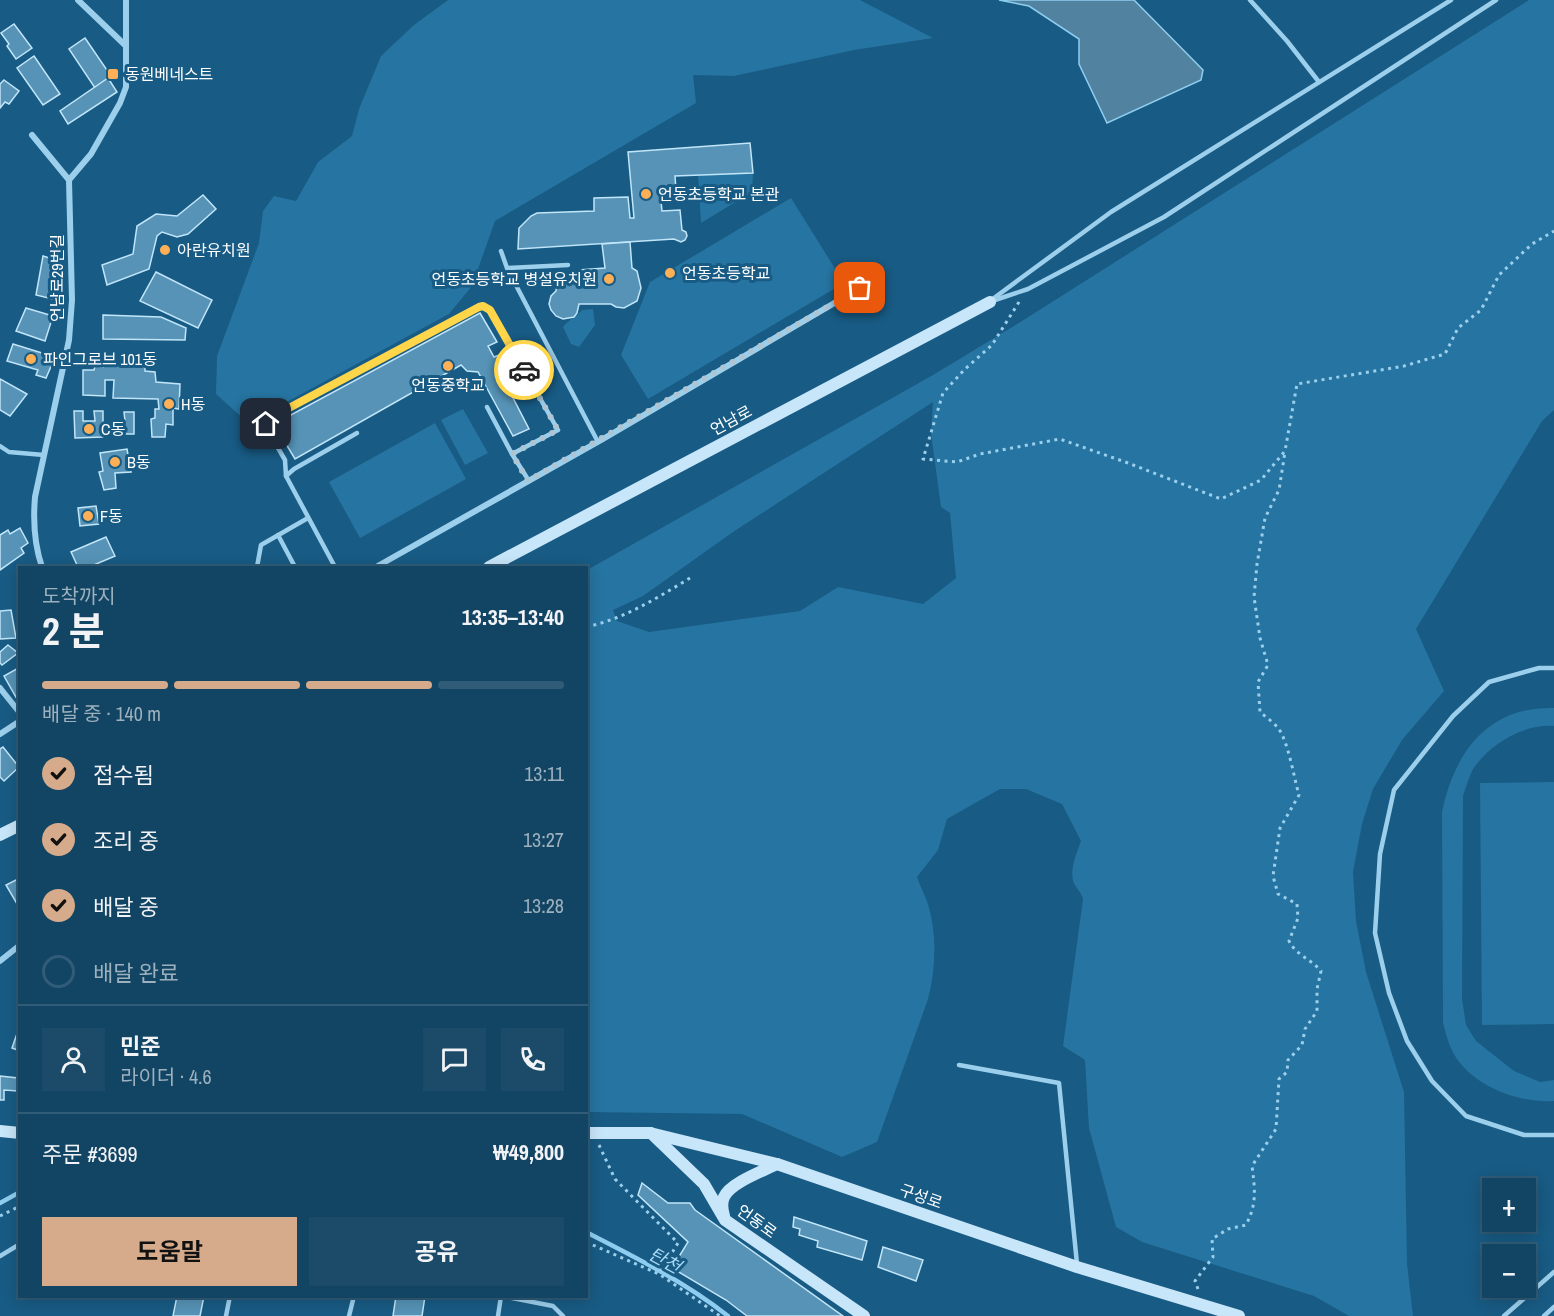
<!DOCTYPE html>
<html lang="ko">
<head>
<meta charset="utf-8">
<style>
  :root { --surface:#124463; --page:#1b4b69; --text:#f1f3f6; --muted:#9cb0be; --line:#315c78; --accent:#d6ab8b }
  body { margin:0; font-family:"Archivo Narrow","Noto Sans KR",sans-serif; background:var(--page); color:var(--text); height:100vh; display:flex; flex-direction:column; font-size:22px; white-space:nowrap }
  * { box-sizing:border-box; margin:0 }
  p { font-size:20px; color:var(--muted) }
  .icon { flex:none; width:33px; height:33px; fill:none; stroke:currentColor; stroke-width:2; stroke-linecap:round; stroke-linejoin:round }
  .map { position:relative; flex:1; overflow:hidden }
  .details { position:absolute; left:18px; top:566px; width:570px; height:732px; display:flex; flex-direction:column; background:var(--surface); border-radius:0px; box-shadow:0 3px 15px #0003,0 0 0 2px var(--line) }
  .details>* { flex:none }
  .fabs { position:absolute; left:1482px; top:1178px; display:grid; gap:12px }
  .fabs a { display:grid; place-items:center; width:54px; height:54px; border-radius:0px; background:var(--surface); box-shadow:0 3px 15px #0003,0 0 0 2px var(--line); font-size:30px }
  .pin { position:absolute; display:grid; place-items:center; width:51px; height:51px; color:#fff; margin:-26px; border-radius:12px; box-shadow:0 3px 9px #0006 }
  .courier { position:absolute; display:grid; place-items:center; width:60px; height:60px; margin:-30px; border:4px solid #ffd54a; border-radius:50%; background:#fff; color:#222; box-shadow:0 2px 8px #0007 }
  .head em { font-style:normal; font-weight:700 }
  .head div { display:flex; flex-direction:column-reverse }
  .head { display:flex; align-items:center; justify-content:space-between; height:102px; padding:0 24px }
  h1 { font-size:39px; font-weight:700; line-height:45px }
  .bar { display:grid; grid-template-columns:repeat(4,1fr); gap:9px 6px; align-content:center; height:72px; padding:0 24px }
  .bar i { height:8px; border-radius:4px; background:var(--line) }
  .bar .current { background:var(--accent) }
  .bar p { grid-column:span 4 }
  .line { display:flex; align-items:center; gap:15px; padding:0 24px; border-top:2px solid var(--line) }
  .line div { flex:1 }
  .round { display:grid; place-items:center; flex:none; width:63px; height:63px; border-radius:0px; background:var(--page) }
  ol { padding:0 24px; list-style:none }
  li { display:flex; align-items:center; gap:18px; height:66px }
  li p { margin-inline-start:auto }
  li .icon { padding:6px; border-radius:50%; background:var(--accent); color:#111; stroke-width:4 }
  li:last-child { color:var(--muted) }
  li i { width:33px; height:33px; border:3px solid var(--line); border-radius:50% }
  .primary-button { display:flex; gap:12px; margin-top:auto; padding:12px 24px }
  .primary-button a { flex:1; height:69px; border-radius:0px; background:var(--accent); color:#111; font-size:24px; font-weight:700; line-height:69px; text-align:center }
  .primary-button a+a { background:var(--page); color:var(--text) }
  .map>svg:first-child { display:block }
</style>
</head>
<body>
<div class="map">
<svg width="1554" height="1316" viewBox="0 0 1554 1316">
  <rect width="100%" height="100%" fill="#185b84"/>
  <g fill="#2674a1" fill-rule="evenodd">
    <polygon points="448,0 860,0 933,38 854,50 734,76 693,75 696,103 495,221 472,286 449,314 259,417 258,432 216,394 217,356 259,243 263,211 274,196 296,201 318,162 352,136 359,109 381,56 414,25"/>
    <path d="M 1529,0 L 1554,0 L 1554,410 L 1542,421 L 1416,629 L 1444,691 L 1402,740 L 1373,789 L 1362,824 L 1353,872 L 1356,921 L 1366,972 L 1404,1092 L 1407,1264 L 1413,1316 L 1349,1316 L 1314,1296 L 1142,1242 L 1116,1227 L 1089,1128 L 1085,1060 L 1063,1046 L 1083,899 C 1081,892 1075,887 1073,881 C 1070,868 1077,852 1081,841 L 1062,804 L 1026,789 L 1000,789 L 947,819 L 938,850 L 917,877 C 920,886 925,895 928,904 C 937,934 936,968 928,999 L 877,1142 L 842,1157 L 742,1114 L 587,1112 L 587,570 L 933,375 L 1022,321 ZM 933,402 L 931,434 L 941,507 L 950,513 L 956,578 L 923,604 L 838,587 L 800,611 L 649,632 L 617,621 L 613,610 L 643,596 L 733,532 Z"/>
    <polygon points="753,173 752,192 701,223 698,175"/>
    <polygon points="791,198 844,283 648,399 621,355 650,282"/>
    <path d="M 593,309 L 595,325 L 579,347 L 571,344 L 563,327 C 568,320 576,317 582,310 Z"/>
    <polygon points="463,409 488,453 465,465 441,420"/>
    <polygon points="435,423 466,479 360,538 329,482"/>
    <path d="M 1554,708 L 1554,726 C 1523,724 1490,744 1473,769 C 1469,777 1466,787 1463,796 L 1462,999 L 1466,1025 L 1476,1041 L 1514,1071 L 1540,1082 L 1554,1080 L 1554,1101 C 1521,1103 1481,1089 1460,1063 C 1450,1051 1447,1038 1443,1023 L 1442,812 C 1454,753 1488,706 1554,708 Z"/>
    <polygon points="1554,782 1554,1024 1482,1025 1480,783"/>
  </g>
  <polygon fill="#5182a0" stroke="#8ecdef" stroke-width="1.5" points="999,0 1134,0 1203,70 1201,80 1107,123 1079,64 1079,39 1029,6"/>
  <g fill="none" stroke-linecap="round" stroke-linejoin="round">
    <g stroke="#8ecdef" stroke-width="4.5">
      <polyline points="0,1203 20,1192"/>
      <path d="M 586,1232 C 635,1257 685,1282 728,1316"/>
    </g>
  </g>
  <g fill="#5693b6" stroke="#c1e5f9" stroke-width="1.5">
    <polygon points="14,24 32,48 16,59 7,46 9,44 1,33"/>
    <polygon points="85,38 111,76 95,88 69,49"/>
    <polygon points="34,56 60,94 43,105 17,68"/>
    <polygon points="108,78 117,92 68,124 60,111"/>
    <polygon points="4,80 19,91 9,104 5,102 0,108 0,84"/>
    <polygon points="750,143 753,173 675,176 676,190 660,191 662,211 680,210 682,230 686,232 687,236 685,240 681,242 674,239 518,249 519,228 531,216 537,213 594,211 594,198 628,197 630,218 634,218 628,152"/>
    <polygon points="203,195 216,209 188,234 177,237 162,232 157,236 149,269 107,285 102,265 133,254 137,226 156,214 177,216"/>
    <polygon points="630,242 632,268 637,271 641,288 637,301 624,308 616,307 611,304 579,304 577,313 574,317 563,319 556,316 551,310 549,304 551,296 556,291 557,281 579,281 579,270 605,268 602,244"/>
    <polygon points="43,256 60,261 61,301 36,295"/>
    <polygon points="156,272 212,300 198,328 140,301"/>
    <polygon points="26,308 53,316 45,341 16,331"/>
    <polygon points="480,313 497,342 488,346 494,357 502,354 519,385 509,390 529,429 513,436 478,372 467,371 461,365 295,459 274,424"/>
    <polygon points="103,315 161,317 186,328 185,340 103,339"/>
    <polygon points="13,344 55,357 46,378 36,375 38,370 7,361"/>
    <polygon points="103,365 136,365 136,367 145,367 145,371 155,372 156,382 180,384 179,409 173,408 173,425 166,424 165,437 152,437 151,419 155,418 155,409 159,409 158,399 113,398 114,380 105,380 105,396 83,395 83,370 94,370 95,366 103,367"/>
    <polygon points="0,379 27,394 10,416 0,410"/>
    <polygon points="74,411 83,411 83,421 95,421 94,411 103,411 103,437 75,438"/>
    <polygon points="124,412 134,412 134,434 115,434 115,422 125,421"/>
    <polygon points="127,449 131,472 115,473 116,488 104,490 99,472 103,471 100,453"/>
    <polygon points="96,506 99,524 80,526 78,508"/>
    <polygon points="20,528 28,543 21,548 24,553 0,570 0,535 8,530 10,534"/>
    <polygon points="106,537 115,556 89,567 78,567 71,552"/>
    <polygon points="11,610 16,638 0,639 0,611"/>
    <polygon points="8,645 18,653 2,665 0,663 0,652"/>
    <polygon points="20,667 20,697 17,699 4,676"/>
    <polygon points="3,747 19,767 4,781 0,777 0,749"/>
    <polygon points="20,878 20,909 6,885"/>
    <polygon points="20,1025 20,1051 12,1048"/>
    <polygon points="0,1076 18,1078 18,1091 4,1090 4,1100 0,1100"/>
    <polygon points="642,1183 668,1203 690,1203 695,1210 843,1316 747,1316 726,1300 672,1268 688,1242 638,1195"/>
    <polygon points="794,1217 867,1241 862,1260 817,1247 818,1241 799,1235 800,1229 793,1227"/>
    <polygon points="883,1247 923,1260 916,1281 878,1267"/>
    <polygon points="177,1296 204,1296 200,1316 173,1316"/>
    <polygon points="396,1296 425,1296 422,1316 393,1316"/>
  </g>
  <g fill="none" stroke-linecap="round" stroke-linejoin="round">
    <g stroke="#9ccfec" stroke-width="3" stroke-dasharray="3 4.5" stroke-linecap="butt">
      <polyline points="1019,302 992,345 965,369 943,393 923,459 957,462 980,454 1060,439 1128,463 1221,499 1261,480 1285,451 1297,384 1404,366 1445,354 1458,328 1481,310 1499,275 1532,244 1554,231"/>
      <path d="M 586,627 C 624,619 657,598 690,578"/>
      <polyline points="599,1145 615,1179 678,1243 659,1274"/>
      <polyline points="0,1216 20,1206"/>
      <polyline points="586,1242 659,1274 720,1316"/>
      <path d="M 1198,1289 L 1195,1281 L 1213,1257 L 1212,1239 L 1228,1229 L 1246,1225 C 1257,1204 1255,1189 1252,1166 L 1276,1129 L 1279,1079 L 1287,1072 L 1288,1060 L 1302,1045 L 1305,1029 L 1317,1011 L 1317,989 L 1321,971 C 1311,959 1296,955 1289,941 L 1298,918 L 1297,904 L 1278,894 L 1273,876 L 1280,828 L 1299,795 C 1294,778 1288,740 1278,728 C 1273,722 1266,717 1260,712 L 1258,682 L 1268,665 L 1260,638 L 1254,597 L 1257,564 L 1265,518 L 1279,490 L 1285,452"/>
    </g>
    <g stroke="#9ccfec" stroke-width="4.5">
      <polyline points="1250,0 1287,41 1319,82"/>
      <polyline points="501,251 507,268 598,442"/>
      <polyline points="507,268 568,265"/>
      <polyline points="994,298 1111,212 1451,0"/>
      <polyline points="992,301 1028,289 1164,217 1496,0"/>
      <polyline points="487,407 512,454"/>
      <polyline points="0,446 9,452 44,455"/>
      <polyline points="286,476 294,469 357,433"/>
      <polyline points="278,535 295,567"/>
      <polyline points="257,567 261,545 308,518"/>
      <polyline points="335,567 286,476 285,460 267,429 268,420 479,307 483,306 490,310 558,430 512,454 529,481"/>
      <polyline points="1554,668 1539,668 1489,682 1453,716 1394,790 1380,854 1375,933 1389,993 1407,1041 1432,1081 1466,1116 1524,1135 1554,1135"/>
      <polyline points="959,1065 1059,1083 1077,1264"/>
      <polyline points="0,1256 20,1244"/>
      <polyline points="502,1296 553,1306 563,1316"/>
      <polyline points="226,1316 230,1296"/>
      <polyline points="349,1316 354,1296"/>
      <polyline points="498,1316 501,1296"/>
      <polyline points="1504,1316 1554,1272"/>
      <polyline points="1544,1316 1554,1307"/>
    </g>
    <g stroke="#9ccfec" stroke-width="6">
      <polyline points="78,0 126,46"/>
      <polyline points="32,135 69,180"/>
      <path d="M 42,567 C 34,544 33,521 35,497 L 69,340 L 72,300 L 69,180 L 91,154 L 120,103 L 126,87 L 126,0"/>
      <polyline points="376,567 603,439 860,288"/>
      <polyline points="0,688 20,713"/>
      <polyline points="0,734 20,721"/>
      <polyline points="0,961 20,945"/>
    </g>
    <g stroke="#c8e6f9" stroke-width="12">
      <polyline points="489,567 990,302"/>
      <polyline points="0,835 20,825"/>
      <polyline points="0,1131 20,1133"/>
      <polyline points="586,1133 650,1133 777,1164 1077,1267 1239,1316"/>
      <polyline points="651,1133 704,1184 725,1220 864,1316"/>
      <path d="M 724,1216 C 722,1209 721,1203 724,1197 C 730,1183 763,1171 777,1164"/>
    </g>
  </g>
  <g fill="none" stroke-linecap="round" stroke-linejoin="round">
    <polyline stroke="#aec6d4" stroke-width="6" stroke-dasharray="0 10.8" points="524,370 558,430 512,454 528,481 860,288"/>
    <polyline stroke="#ffd54a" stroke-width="8" points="266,424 272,417 479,307 483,306 490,310 524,370"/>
  </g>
  <g fill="#ffb057" stroke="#185b84" stroke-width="2">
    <rect x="107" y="68" width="12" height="12" rx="3"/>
    <circle cx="646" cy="194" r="6"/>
    <circle cx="165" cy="250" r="6"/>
    <circle cx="670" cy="273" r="6"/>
    <circle cx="609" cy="279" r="6"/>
    <circle cx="31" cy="359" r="6"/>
    <circle cx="448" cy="366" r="6"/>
    <circle cx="169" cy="404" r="6"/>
    <circle cx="89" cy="429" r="6"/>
    <circle cx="115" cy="462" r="6"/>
    <circle cx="88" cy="516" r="6"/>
  </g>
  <g text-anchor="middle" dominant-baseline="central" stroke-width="6" stroke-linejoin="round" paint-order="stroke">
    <g font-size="16" fill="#fff" stroke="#185b84" text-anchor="start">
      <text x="125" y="74">동원베네스트</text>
      <text x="658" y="194">언동초등학교 본관</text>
      <text x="177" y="250">아란유치원</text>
      <text x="682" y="273">언동초등학교</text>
      <text x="597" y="279" text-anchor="end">언동초등학교 병설유치원</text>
      <text x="43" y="359">파인그로브 101동</text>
      <text x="448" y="385" text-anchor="middle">언동중학교</text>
      <text x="181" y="404">H동</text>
      <text x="101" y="429">C동</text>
      <text x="127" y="462">B동</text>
      <text x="100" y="516">F동</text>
    </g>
    <g font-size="16" fill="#fff" stroke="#185b84">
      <text transform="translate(57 278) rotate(-90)">언남로29번길</text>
      <text transform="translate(731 420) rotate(-28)">언남로</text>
      <text transform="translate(921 1196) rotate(19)">구성로</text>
      <text transform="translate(757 1221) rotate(36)">언동로</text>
    </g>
    <g font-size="18" font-style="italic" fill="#a7d8f4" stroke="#185b84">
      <text transform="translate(665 1260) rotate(29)">탄천</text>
    </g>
  </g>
</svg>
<div class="fabs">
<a>+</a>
<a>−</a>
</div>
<div class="pin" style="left:860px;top:288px;background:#ea580c"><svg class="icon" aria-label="bag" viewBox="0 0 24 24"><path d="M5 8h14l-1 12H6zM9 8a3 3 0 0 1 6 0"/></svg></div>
<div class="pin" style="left:266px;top:424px;background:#1f2937"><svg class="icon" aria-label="home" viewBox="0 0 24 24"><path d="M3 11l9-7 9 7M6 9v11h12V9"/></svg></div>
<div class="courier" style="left:524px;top:370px"><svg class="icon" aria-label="car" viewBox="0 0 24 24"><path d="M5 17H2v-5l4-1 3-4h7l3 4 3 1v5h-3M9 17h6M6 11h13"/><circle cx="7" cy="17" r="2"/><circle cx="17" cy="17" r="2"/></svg></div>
<section class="details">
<div class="head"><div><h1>2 분</h1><p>도착까지</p></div><em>13:35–13:40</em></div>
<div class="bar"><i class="current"></i><i class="current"></i><i class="current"></i><i></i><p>배달 중 · 140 m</p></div>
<ol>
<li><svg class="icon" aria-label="check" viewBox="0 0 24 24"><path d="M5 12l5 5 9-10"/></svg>접수됨<p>13:11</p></li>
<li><svg class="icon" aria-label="check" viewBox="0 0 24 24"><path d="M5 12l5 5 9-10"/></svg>조리 중<p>13:27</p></li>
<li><svg class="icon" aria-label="check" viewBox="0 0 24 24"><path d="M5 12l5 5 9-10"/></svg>배달 중<p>13:28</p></li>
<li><i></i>배달 완료</li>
</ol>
<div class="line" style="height:108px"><a class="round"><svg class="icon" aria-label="person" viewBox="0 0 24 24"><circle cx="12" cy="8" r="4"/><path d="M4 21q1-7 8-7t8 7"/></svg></a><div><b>민준</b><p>라이더 · 4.6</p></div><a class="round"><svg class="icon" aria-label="chat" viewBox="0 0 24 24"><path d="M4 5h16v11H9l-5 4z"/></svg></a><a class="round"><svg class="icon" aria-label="phone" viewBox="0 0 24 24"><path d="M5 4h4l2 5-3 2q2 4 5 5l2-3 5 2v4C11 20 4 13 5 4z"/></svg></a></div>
<div class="line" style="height:78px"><div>주문 #3699</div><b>₩49,800</b></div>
<div class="primary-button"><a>도움말</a><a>공유</a></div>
</section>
</div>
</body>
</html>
